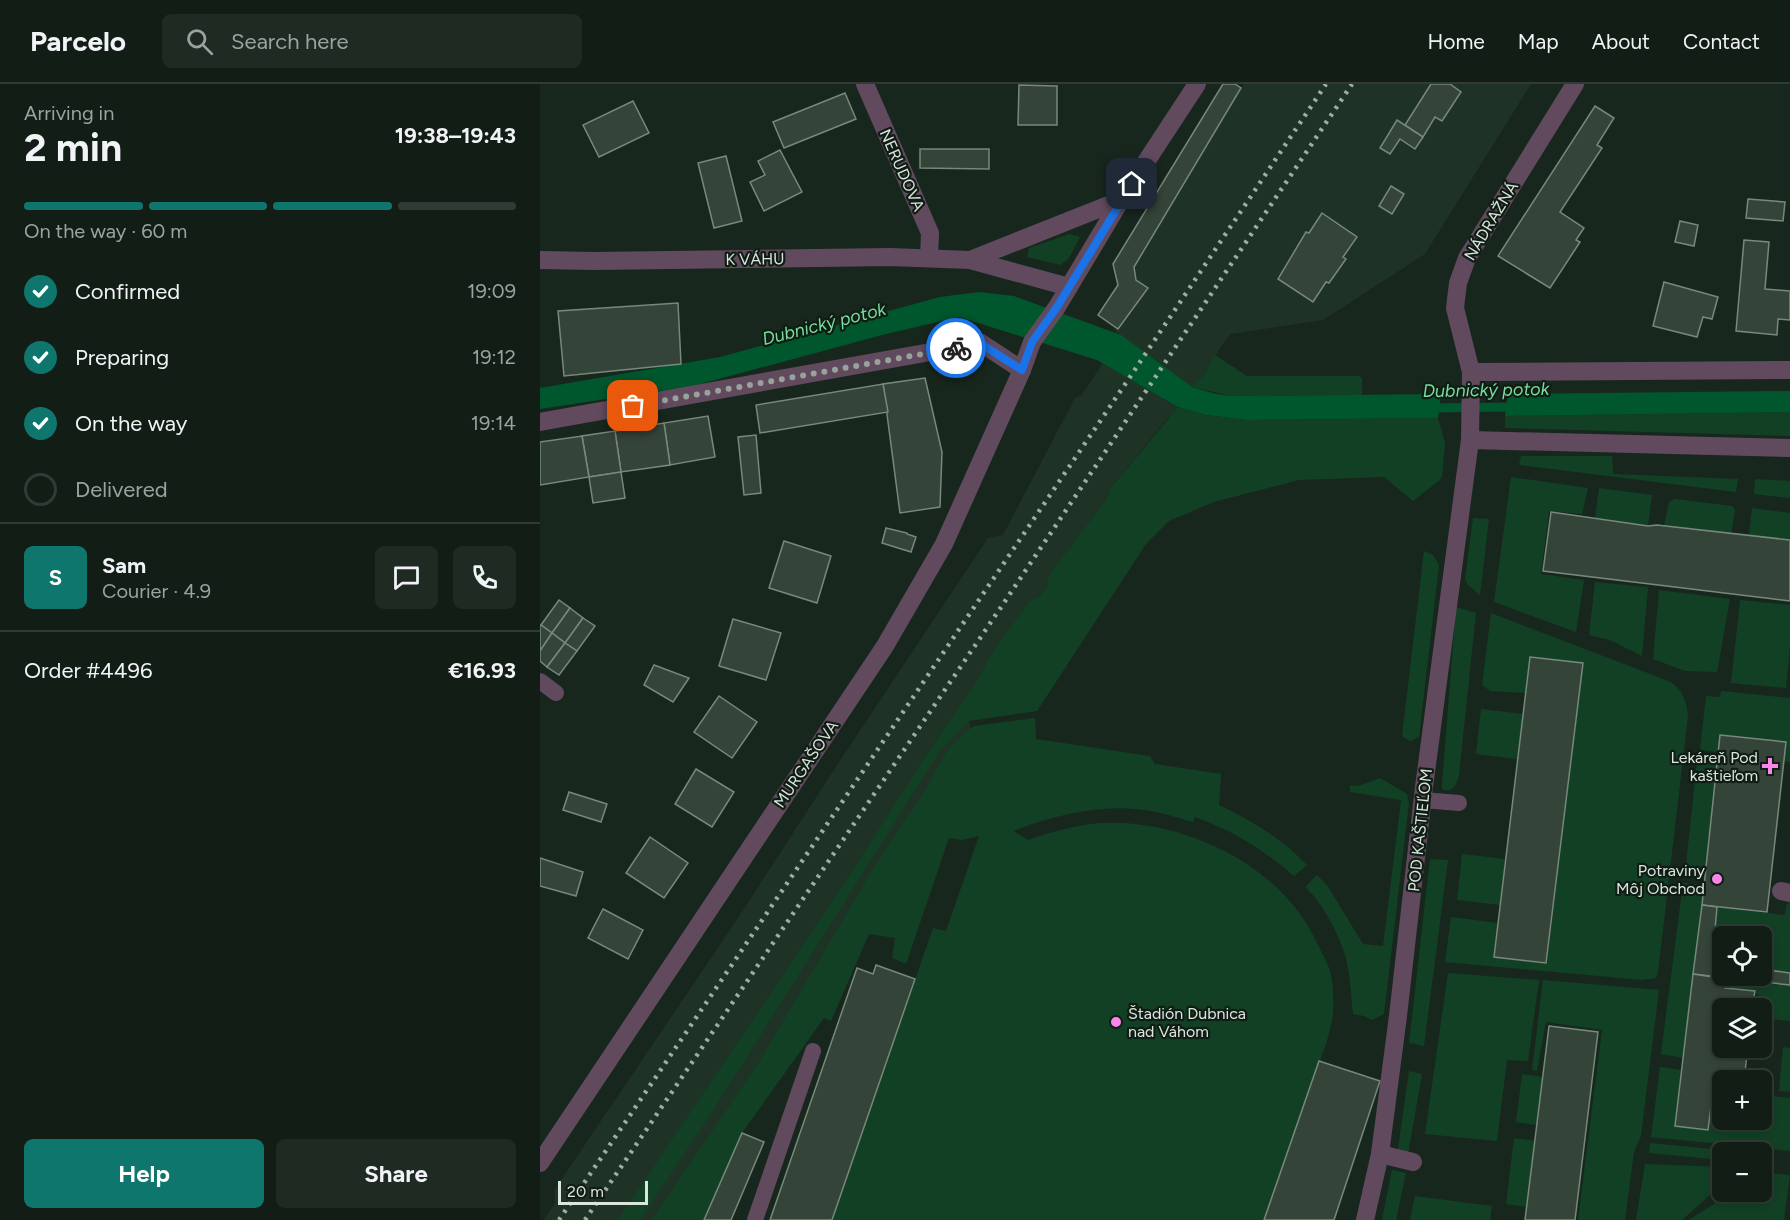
<!DOCTYPE html>
<html lang="en">
<head>
<meta charset="utf-8">
<style>
  :root { --surface:#121d16; --page:#1f2a23; --text:#f1f3f6; --muted:#9ca2a1; --line:#313b35; --accent:#0f766e }
  body { margin:0; font-family:Figtree,sans-serif; background:var(--page); color:var(--text); height:100vh; display:flex; flex-direction:column; font-size:22px; white-space:nowrap }
  * { box-sizing:border-box; margin:0 }
  p { font-size:20px; color:var(--muted) }
  .icon { flex:none; width:33px; height:33px; fill:none; stroke:currentColor; stroke-width:2; stroke-linecap:round; stroke-linejoin:round }
  .map { position:relative; flex:1; overflow:hidden }
  .sheet { display:flex; flex-direction:column; background:var(--surface); width:540px }
  .sheet>* { flex:none }
  .controls { position:absolute; left:1172px; top:842px; display:grid; gap:12px }
  .controls a { display:grid; place-items:center; width:60px; height:60px; border-radius:9px; background:var(--surface); box-shadow:0 3px 9px #0003,0 0 0 2px var(--line); font-size:30px }
  .scale { position:absolute; left:18px; bottom:15px; width:90px; box-sizing:border-box; padding-left:6px; border:3px solid #dbe5de; border-top:0; font-size:16px; line-height:21px; white-space:nowrap; color:#dbe5de; -webkit-text-stroke:4px #0f1d14; paint-order:stroke }
  .pin { position:absolute; display:grid; place-items:center; width:51px; height:51px; color:#fff; margin:-26px; border-radius:12px; box-shadow:0 3px 9px #0006 }
  .courier { position:absolute; display:grid; place-items:center; width:60px; height:60px; margin:-30px; border:4px solid #1a73e8; border-radius:50%; background:#fff; color:#222; box-shadow:0 2px 8px #0007 }
  .headline em { font-style:normal; font-weight:700 }
  .headline div { display:flex; flex-direction:column-reverse }
  .headline { display:flex; align-items:center; justify-content:space-between; height:102px; padding:0 24px }
  h1 { font-size:39px; font-weight:700; line-height:45px }
  .bar { display:grid; grid-template-columns:repeat(4,1fr); gap:9px 6px; align-content:center; height:72px; padding:0 24px }
  .bar i { height:8px; border-radius:4px; background:var(--line) }
  .bar .current { background:var(--accent) }
  .bar p { grid-column:span 4 }
  .line { display:flex; align-items:center; gap:15px; padding:0 24px; border-top:2px solid var(--line) }
  .line div { flex:1 }
  .round { display:grid; place-items:center; flex:none; width:63px; height:63px; border-radius:9px; background:var(--page) }
  ol { padding:0 24px; list-style:none }
  li { display:flex; align-items:center; gap:18px; height:66px }
  li p { margin-inline-start:auto }
  li .icon { padding:6px; border-radius:50%; background:var(--accent); color:#fff; stroke-width:4 }
  li:last-child { color:var(--muted) }
  li i { width:33px; height:33px; border:3px solid var(--line); border-radius:50% }
  .cta { display:flex; gap:12px; margin-top:auto; padding:12px 24px }
  .cta a { flex:1; height:69px; border-radius:9px; background:var(--accent); color:#fff; font-size:24px; font-weight:700; line-height:69px; text-align:center }
  .cta a+a { background:var(--page); color:var(--text) }
  header { display:flex; align-items:center; gap:36px; box-sizing:border-box; height:84px; padding:0 30px; background:var(--surface); border-bottom:2px solid var(--line) }
  header strong { font-size:28px }
  nav { display:flex; gap:33px; margin-inline-start:auto; font-size:21px }
  .search { width:420px; height:54px; background:var(--page); display:flex; align-items:center; gap:15px; box-sizing:border-box; padding:0 21px; border-radius:9px; color:var(--muted); font-size:22px }
  main { display:flex; flex:1; min-height:0 }
  .map>svg:first-child { display:block }
</style>
</head>
<body>
<header>
<strong>Parcelo</strong>
<div class="search"><svg class="icon" aria-label="search" viewBox="0 0 24 24"><circle cx="10" cy="10" r="6"/><path d="M15 15l6 6"/></svg>Search here</div>
<nav><a>Home</a><a>Map</a><a>About</a><a>Contact</a></nav>
</header>
<main>
<section class="sheet">
<div class="headline"><div><h1>2 min</h1><p>Arriving in</p></div><em>19:38–19:43</em></div>
<div class="bar"><i class="current"></i><i class="current"></i><i class="current"></i><i></i><p>On the way · 60 m</p></div>
<ol>
<li><svg class="icon" aria-label="check" viewBox="0 0 24 24"><path d="M5 12l5 5 9-10"/></svg>Confirmed<p>19:09</p></li>
<li><svg class="icon" aria-label="check" viewBox="0 0 24 24"><path d="M5 12l5 5 9-10"/></svg>Preparing<p>19:12</p></li>
<li><svg class="icon" aria-label="check" viewBox="0 0 24 24"><path d="M5 12l5 5 9-10"/></svg>On the way<p>19:14</p></li>
<li><i></i>Delivered</li>
</ol>
<div class="line" style="height:108px"><b class="round" style="background:var(--accent);color:#fff">S</b><div><b>Sam</b><p>Courier · 4.9</p></div><a class="round"><svg class="icon" aria-label="chat" viewBox="0 0 24 24"><path d="M4 5h16v11H9l-5 4z"/></svg></a><a class="round"><svg class="icon" aria-label="phone" viewBox="0 0 24 24"><path d="M5 4h4l2 5-3 2q2 4 5 5l2-3 5 2v4C11 20 4 13 5 4z"/></svg></a></div>
<div class="line" style="height:78px"><div>Order #4496</div><b>€16.93</b></div>
<div class="cta"><a>Help</a><a>Share</a></div>
</section>
<div class="map">
<svg width="1250" height="1136" viewBox="0 0 1250 1136">
  <rect width="100%" height="100%" fill="#18271d"/>
  <polygon fill="#1e3325" points="704,0 991,0 885,170 783,236 690,250 668,282 661,297 652,303 633,329 621,342 570,405 567,414 508,492 507,503 450,572 437,597 423,618 430,640 430,654 202,1049 144,1136 4,1136 15,1119 15,1105 196,837 301,675 448,454 463,451 535,314 541,312 581,252 574,246 576,244 579,245 607,204 596,196 594,183"/>
  <g fill="#124025">
    <polygon points="529,150 540,153 529,174 520,181 487,173 489,164"/>
    <path d="M 675,271 L 707,292 L 819,292 L 822,294 L 822,311 L 691,312 L 652,303 C 665,294 666,284 675,271 Z"/>
    <polygon points="638,323 667,331 706,336 898,334 905,359 902,392 900,396 873,417 844,393 759,396 674,418 629,437 606,460 497,627 429,637 401,665 174,1025 100,1136 78,1136 304,800 387,670 437,597 450,572 489,518 498,514 507,503 508,492 567,414 570,405"/>
    <polygon points="1250,328 1250,352 965,344 965,332"/>
    <polygon points="981,372 1072,372 1073,390 1198,395 1196,408 979,381"/>
    <polygon points="971,393 1048,404 1042,430 1009,427 1001,490 1044,496 1036,548 954,518"/>
    <polygon points="1215,395 1250,397 1250,414 1214,410"/>
    <polygon points="1059,404 1112,411 1108,442 1055,435"/>
    <polygon points="1135,415 1192,422 1195,426 1191,450 1124,442 1129,418"/>
    <polygon points="1212,424 1250,429 1250,456 1209,451"/>
    <polygon points="933,434 949,435 940,511 928,501 925,495"/>
    <polygon points="884,467 893,471 899,481 879,653 870,657 862,652"/>
    <polygon points="1055,498 1108,503 1102,572 1070,556 1049,551"/>
    <polygon points="1119,506 1190,515 1177,588 1145,587 1113,575"/>
    <polygon points="1200,516 1250,521 1250,563 1246,604 1191,599"/>
    <path d="M 916,523 L 936,529 L 919,691 C 917,700 913,710 902,705 L 902,701 Z"/>
    <path d="M 951,529 L 1131,598 C 1143,607 1147,618 1148,632 L 1118,888 L 1116,894 L 1102,896 L 905,878 L 911,833 L 958,839 L 954,873 L 1007,879 L 1043,580 L 986,609 L 950,607 L 942,601 Z"/>
    <polygon points="1181,607 1250,614 1250,678 1244,677 1245,658 1181,651 1178,668 1160,666 1166,612 1180,613"/>
    <polygon points="941,625 983,630 977,675 936,670"/>
    <path d="M 495,634 L 496,655 L 610,672 L 615,680 L 681,690 L 679,721 C 711,736 742,755 767,781 L 754,792 C 724,766 692,746 655,733 L 653,738 C 641,735 628,730 616,728 C 567,718 519,730 473,747 L 488,756 C 513,748 537,740 563,739 C 643,736 736,779 773,851 C 778,862 785,873 789,884 C 793,893 794,919 793,929 C 790,954 779,979 770,1003 C 755,1047 740,1092 724,1136 L 292,1136 L 393,844 L 406,847 L 439,752 L 422,756 L 409,754 L 366,880 L 352,874 L 355,854 L 329,850 L 291,937 L 284,934 L 202,1049 L 164,1136 L 112,1136 L 219,978 L 339,775 L 380,715 L 407,667 L 425,648 L 434,642 Z"/>
    <polygon points="1157,678 1177,680 1165,793 1145,790"/>
    <path d="M 840,694 L 867,710 L 869,719 L 844,930 L 832,936 L 824,932 L 813,930 C 811,910 810,887 804,868 C 797,847 782,818 765,803 L 777,791 L 787,801 L 823,860 L 843,862 L 861,716 L 810,708 L 810,701 L 818,702 Z"/>
    <polygon points="922,770 965,775 960,821 917,816"/>
    <polygon points="890,775 908,776 884,962 869,959"/>
    <polygon points="1143,799 1164,801 1143,974 1121,970"/>
    <polygon points="1250,818 1250,889 1221,885 1221,852 1182,852 1182,881 1172,879 1177,823 1245,831 1246,821"/>
    <polygon points="908,889 999,896 988,977 967,976 957,1057 885,1050"/>
    <polygon points="1186,895 1250,901 1250,937 1221,934 1219,912 1215,907 1185,904"/>
    <polygon points="1003,896 1119,906 1101,1052 1094,1068 1085,1136 1038,1136 1062,946 1006,938 997,987 992,986"/>
    <polygon points="1243,963 1250,964 1250,1008 1239,1007"/>
    <polygon points="1120,983 1141,986 1135,1042 1168,1046 1173,1006 1182,1007 1182,1035 1221,1035 1221,1011 1250,1014 1250,1067 1111,1053"/>
    <polygon points="869,987 882,990 868,1070 858,1065"/>
    <polygon points="982,990 1003,993 997,1041 976,1038"/>
    <polygon points="974,1054 996,1057 987,1123 966,1120"/>
    <polygon points="1110,1059 1204,1068 1182,1068 1182,1076 1109,1069"/>
    <polygon points="1105,1080 1182,1083 1182,1100 1142,1136 1096,1136"/>
    <polygon points="852,1086 866,1089 856,1136 842,1136"/>
    <polygon points="1223,1089 1250,1091 1244,1136 1149,1136 1194,1107 1221,1107 1221,1090"/>
    <polygon points="875,1112 952,1122 950,1136 870,1136"/>
  </g>
  <g fill="#00562d">
    <polygon points="439,208 474,212 581,251 652,303 676,310 691,312 901,310 898,334 706,336 667,331 638,323 557,276 419,233 346,250 153,302 0,325 0,304 180,273 400,213"/>
    <polygon points="1250,307 1250,328 965,332 968,310"/>
  </g>
  <g fill="none" stroke-linecap="round" stroke-linejoin="round">
    <polyline stroke="#00562d" stroke-width="9" points="889,324 978,323"/>
  </g>
  <g fill="#354439" stroke="#77887c" stroke-width="1.5">
    <polygon points="683,0 695,0 701,4 594,183 596,196 608,204 578,245 558,231 578,201 573,180"/>
    <polygon points="891,0 910,0 921,8 902,37 895,33 883,53 865,41"/>
    <polygon points="479,1 517,2 517,41 478,41"/>
    <polygon points="305,9 316,35 244,64 233,38"/>
    <polygon points="93,17 109,49 59,73 43,41"/>
    <polygon points="1055,22 1074,34 1057,61 1062,64 1020,128 1044,144 1036,156 1040,158 1010,204 958,172"/>
    <polygon points="857,36 883,53 875,65 860,55 850,70 840,64"/>
    <polygon points="380,65 449,65 449,85 380,84"/>
    <polygon points="240,66 262,108 224,127 210,98 225,91 218,77"/>
    <polygon points="186,72 202,137 174,144 158,79"/>
    <polygon points="851,102 864,110 852,130 839,122"/>
    <polygon points="1208,115 1245,118 1243,137 1206,134"/>
    <polygon points="782,129 817,153 803,173 806,175 789,199 786,198 773,218 738,195 766,148 769,149"/>
    <polygon points="1140,137 1158,141 1154,162 1135,158"/>
    <polygon points="1204,156 1229,158 1225,205 1250,207 1250,236 1238,235 1237,251 1196,247"/>
    <polygon points="1124,198 1178,213 1172,235 1163,233 1157,253 1113,242"/>
    <polygon points="138,219 141,280 24,292 18,227"/>
    <polygon points="385,294 402,368 400,423 360,429 343,300"/>
    <polygon points="343,300 348,328 220,349 216,321"/>
    <polygon points="168,332 175,373 130,381 124,339"/>
    <polygon points="124,339 130,381 81,388 75,347"/>
    <polygon points="75,347 81,388 49,393 42,352"/>
    <polygon points="216,351 221,409 204,411 198,353"/>
    <polygon points="42,352 49,393 0,401 0,358"/>
    <polygon points="81,388 85,414 53,419 49,393"/>
    <polygon points="1011,428 1108,442 1117,441 1250,456 1250,517 1003,487"/>
    <polygon points="346,444 367,449 367,450 376,453 371,468 342,459"/>
    <polygon points="244,457 291,472 277,519 229,504"/>
    <polygon points="19,516 30,524 12,549 1,541"/>
    <polygon points="30,524 43,534 25,559 12,549"/>
    <polygon points="43,534 55,542 37,567 25,559"/>
    <polygon points="193,535 241,549 226,596 179,582"/>
    <polygon points="1,541 12,549 0,567 0,542"/>
    <polygon points="12,549 25,559 7,583 0,577 0,567"/>
    <polygon points="25,559 37,567 19,591 7,583"/>
    <polygon points="990,573 1043,579 1006,879 954,873"/>
    <polygon points="114,581 149,594 133,618 104,601"/>
    <polygon points="179,612 217,638 192,674 154,648"/>
    <polygon points="1180,651 1246,658 1227,828 1162,821"/>
    <polygon points="156,685 194,708 172,743 135,720"/>
    <polygon points="29,708 67,720 61,738 23,726"/>
    <polygon points="110,753 148,779 124,814 86,789"/>
    <polygon points="0,774 43,788 36,812 0,802"/>
    <polygon points="1162,821 1177,823 1172,879 1182,881 1182,891 1221,891 1221,885 1250,889 1250,901 1153,890"/>
    <polygon points="63,825 103,846 88,875 48,854"/>
    <polygon points="336,881 375,895 292,1136 230,1136 317,884 333,890"/>
    <polygon points="1153,890 1186,895 1185,904 1215,907 1212,924 1182,924 1182,963 1208,963 1204,996 1182,996 1182,1007 1173,1006 1168,1046 1135,1042"/>
    <polygon points="1009,942 1058,948 1035,1136 985,1136"/>
    <polygon points="779,977 840,997 794,1136 724,1136"/>
    <polygon points="202,1049 224,1058 191,1136 164,1136"/>
  </g>
  <g fill="none" stroke-linecap="round" stroke-linejoin="round">
    <g stroke="#624a5e" stroke-width="16">
      <polyline points="0,597 16,609"/>
      <polyline points="883,716 919,719"/>
      <polyline points="215,1136 273,967"/>
    </g>
    <g stroke="#624a5e" stroke-width="18">
      <polyline points="325,0 390,149 389,174"/>
      <polyline points="0,176 54,177 350,173 430,176 529,203"/>
      <polyline points="430,176 581,116"/>
      <polyline points="931,288 1250,286"/>
      <polyline points="0,338 441,259 482,286"/>
      <polyline points="930,356 1250,364"/>
      <polyline points="1241,807 1250,809"/>
      <polyline points="840,1070 873,1078"/>
      <polyline points="0,1079 345,562 404,460 482,286 492,258 517,223 581,116 657,0"/>
      <polyline points="825,1136 840,1070 858,932 884,703 930,356 931,288 915,224 918,199 927,174 1035,0"/>
    </g>
    <g stroke="#a0aca4" stroke-width="4.5" stroke-dasharray="3 6" stroke-linecap="butt">
      <polyline points="19,1136 592,290 786,0"/>
      <polyline points="45,1136 453,535 812,0"/>
    </g>
  </g>
  <g fill="none" stroke-linecap="round" stroke-linejoin="round">
    <polyline stroke="#97a29a" stroke-width="6" stroke-dasharray="0 10.8" points="93,322 416,264"/>
    <polyline stroke="#1a73e8" stroke-width="8" points="416,264 441,260 482,286 492,258 517,223 592,100"/>
  </g>
  <g fill="#f987e9" stroke="#0f1d14" stroke-width="2">
    <path d="M1227 673h6v6h6v6h-6v6h-6v-6h-6v-6h6z"/>
    <circle cx="1177" cy="795" r="6"/>
    <circle cx="576" cy="938" r="6"/>
  </g>
  <g text-anchor="middle" dominant-baseline="central" stroke-width="4.5" stroke-linejoin="round" paint-order="stroke">
    <g font-size="16" fill="#dbe5de" stroke="#0f1d14">
      <text transform="translate(362 86) rotate(66)">NERUDOVA</text>
      <text transform="translate(951 137) rotate(-59)">NÁDRAŽNÁ</text>
      <text transform="translate(215 175) rotate(-1)">K VÁHU</text>
      <text transform="translate(266 680) rotate(-56)">MURGAŠOVA</text>
      <text transform="translate(880 746) rotate(-84)">POD KAŠTIEĽOM</text>
    </g>
    <g font-size="16" fill="#dbe5de" stroke="#0f1d14" text-anchor="end">
      <text x="1218" y="673">Lekáreň Pod<tspan x="1218" dy="18">kaštieľom</tspan></text>
      <text x="1165" y="786">Potraviny<tspan x="1165" dy="18">Môj Obchod</tspan></text>
      <text x="588" y="929" text-anchor="start">Štadión Dubnica<tspan x="588" dy="18">nad Váhom</tspan></text>
    </g>
    <g font-size="18" font-style="italic" fill="#79dd9d" stroke="#0f1d14">
      <text transform="translate(284 240) rotate(-14)">Dubnický potok</text>
      <text transform="translate(946 306) rotate(-1)">Dubnický potok</text>
    </g>
  </g>
</svg>
<div class="controls">
<a><svg class="icon" aria-label="locate" viewBox="0 0 24 24"><circle cx="12" cy="12" r="6"/><path d="M12 2v4M12 18v4M2 12h4M18 12h4"/></svg></a>
<a><svg class="icon" aria-label="layers" viewBox="0 0 24 24"><path d="M12 4l9 5-9 5-9-5zM3 14l9 5 9-5"/></svg></a>
<a>+</a>
<a>−</a>
</div>
<div class="scale">20 m</div>
<div class="pin" style="left:93px;top:322px;background:#ea580c"><svg class="icon" aria-label="bag" viewBox="0 0 24 24"><path d="M5 8h14l-1 12H6zM9 8a3 3 0 0 1 6 0"/></svg></div>
<div class="pin" style="left:592px;top:100px;background:#1f2937"><svg class="icon" aria-label="home" viewBox="0 0 24 24"><path d="M3 11l9-7 9 7M6 9v11h12V9"/></svg></div>
<div class="courier" style="left:416px;top:264px"><svg class="icon" aria-label="bike" viewBox="0 0 24 24"><circle cx="6" cy="16" r="4"/><circle cx="18" cy="16" r="4"/><path d="M6 16l4-8h5l3 8M10 8l3 8H6M13 5h3"/></svg></div>
</div>
</main>
</body>
</html>
